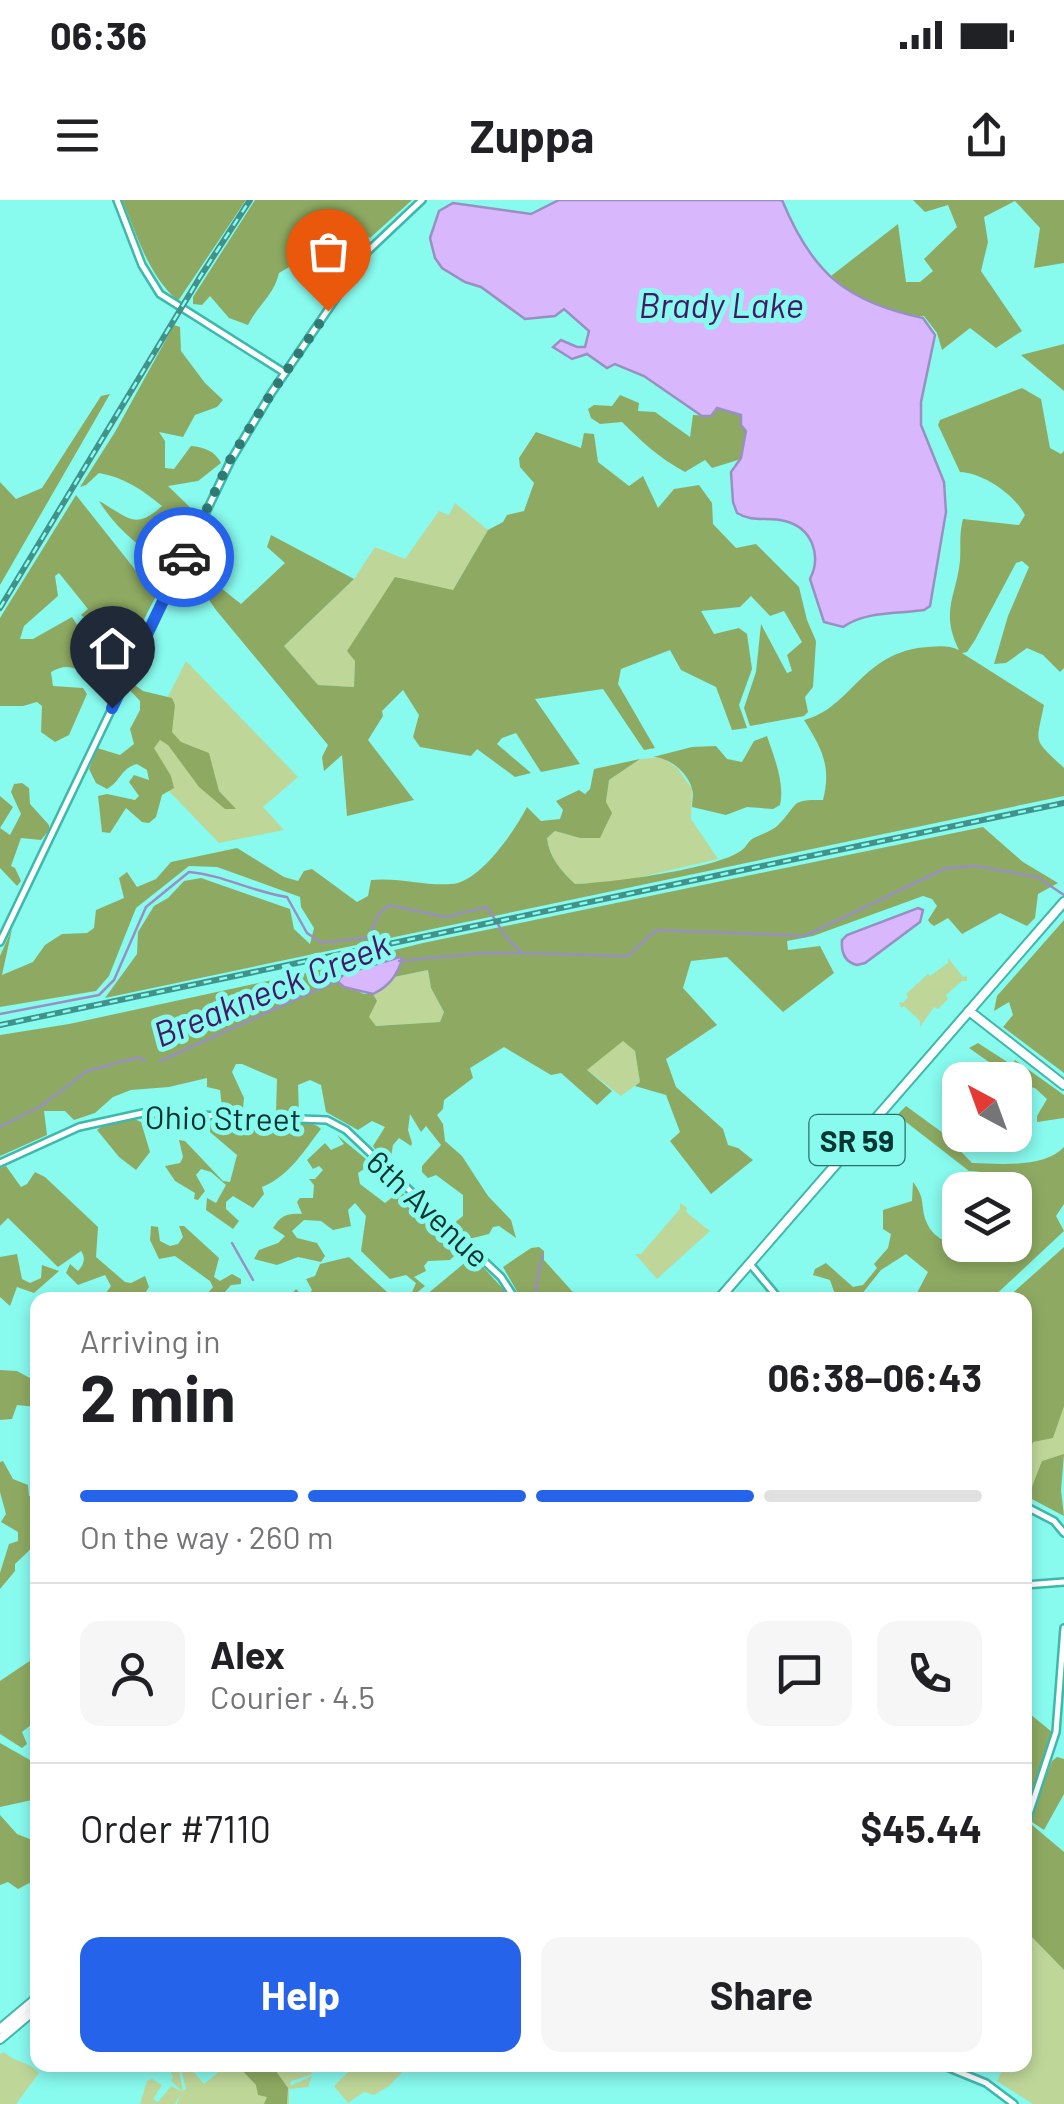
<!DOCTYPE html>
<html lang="en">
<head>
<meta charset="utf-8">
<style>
  :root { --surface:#fff; --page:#f6f6f6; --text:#202124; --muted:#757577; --line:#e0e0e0; --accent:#2563eb }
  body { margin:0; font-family:Barlow,sans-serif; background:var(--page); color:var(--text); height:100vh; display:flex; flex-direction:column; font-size:38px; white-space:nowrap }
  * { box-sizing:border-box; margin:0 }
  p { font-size:32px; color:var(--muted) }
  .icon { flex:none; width:55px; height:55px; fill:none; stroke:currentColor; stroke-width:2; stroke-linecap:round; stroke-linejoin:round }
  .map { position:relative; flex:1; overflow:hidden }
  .panel { position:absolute; left:30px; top:1092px; width:1002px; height:780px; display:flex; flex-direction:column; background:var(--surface); border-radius:20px; box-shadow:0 5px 15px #0003 }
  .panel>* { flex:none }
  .needle { width:65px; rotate:319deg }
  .controls { position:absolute; left:942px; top:862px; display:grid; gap:20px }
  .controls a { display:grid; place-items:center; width:90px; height:90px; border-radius:20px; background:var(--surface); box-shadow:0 5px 15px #0003; font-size:50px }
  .pin { position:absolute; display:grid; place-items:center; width:85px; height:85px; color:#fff; margin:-102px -42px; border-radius:50% 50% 50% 0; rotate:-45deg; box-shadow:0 0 10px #0007 }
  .pin .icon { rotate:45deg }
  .courier { position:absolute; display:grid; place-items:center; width:100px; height:100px; margin:-50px; border:8px solid #2563eb; border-radius:50%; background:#fff; color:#222; box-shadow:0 2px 12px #0007 }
  .head em { font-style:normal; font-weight:700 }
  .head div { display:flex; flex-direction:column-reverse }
  .head { display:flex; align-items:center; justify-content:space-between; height:170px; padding:0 50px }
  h1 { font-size:65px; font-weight:700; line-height:75px }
  .bar { display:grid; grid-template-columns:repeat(4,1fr); gap:15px 10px; align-content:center; height:120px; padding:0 50px }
  .bar i { height:12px; border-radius:8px; background:var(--line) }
  .bar .current { background:var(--accent) }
  .bar p { grid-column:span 4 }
  .line { display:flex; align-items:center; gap:25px; padding:0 50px; border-top:2px solid var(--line) }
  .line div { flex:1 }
  .round { display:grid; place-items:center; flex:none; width:105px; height:105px; border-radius:20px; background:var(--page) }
  .action { display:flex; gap:20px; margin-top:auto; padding:20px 50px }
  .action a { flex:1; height:115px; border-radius:20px; background:var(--accent); color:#fff; font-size:40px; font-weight:700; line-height:115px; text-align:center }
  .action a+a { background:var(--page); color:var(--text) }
  .status { display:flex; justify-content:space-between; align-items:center; height:70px; padding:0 50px; background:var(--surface); direction:ltr }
  .status svg { height:28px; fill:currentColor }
  header { display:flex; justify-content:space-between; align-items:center; height:130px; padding:0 50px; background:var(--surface); font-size:45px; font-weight:700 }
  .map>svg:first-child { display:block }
</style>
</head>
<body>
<div class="status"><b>06:36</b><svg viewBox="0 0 49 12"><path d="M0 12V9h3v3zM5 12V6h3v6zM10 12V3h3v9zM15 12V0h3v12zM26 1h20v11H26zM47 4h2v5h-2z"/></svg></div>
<header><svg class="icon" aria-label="menu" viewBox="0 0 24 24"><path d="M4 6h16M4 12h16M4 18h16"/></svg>Zuppa<svg class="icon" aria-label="share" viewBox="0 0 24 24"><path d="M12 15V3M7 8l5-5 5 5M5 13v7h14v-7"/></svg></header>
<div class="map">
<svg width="1064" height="1904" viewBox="0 0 1064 1904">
  <rect width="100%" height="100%" fill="#88faee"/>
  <g fill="#bed799">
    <polygon points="455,303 488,330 453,390 355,461 354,487 318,485 284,446 354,379 375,347 405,359 439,311 449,315"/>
    <polygon points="186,461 298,577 263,607 284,630 219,643 137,558"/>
    <path d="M 662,557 L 677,568 L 692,589 L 691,619 L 718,659 L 619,682 L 575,684 C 561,671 549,657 547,638 L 555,631 L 580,638 L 606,602 L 609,580 L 640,559 Z"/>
    <polygon points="948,758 963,777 967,776 967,781 962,781 946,795 948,799 938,809 934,807 920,827 920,821 904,806 901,808 899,802 903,803 908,797 906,794 928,774 930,776 948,763"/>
    <polygon points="428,770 431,788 444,812 440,822 376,826 368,817 377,801 373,794 386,787 394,777"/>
    <polygon points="623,840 635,851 640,882 621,896 587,870"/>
    <polygon points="680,1003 687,1008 686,1012 710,1031 657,1079 635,1054 641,1054 680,1009"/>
    <polygon points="1064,1140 1064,1257 1041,1272 1027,1300 1025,1172"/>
    <polygon points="1025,1730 1064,1770 1064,1904 1033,1904 997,1881 1003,1868 1011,1873 1025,1865"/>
    <path d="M 4,1852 C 15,1863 29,1861 39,1873 L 16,1904 L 0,1904 L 0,1854 Z"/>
    <polygon points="168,1865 178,1865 183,1891 186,1889 180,1865 188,1865 204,1884 227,1865 303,1865 313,1874 291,1881 290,1886 312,1876 308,1887 289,1889 289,1904 177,1904 180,1895 175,1904 140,1904 147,1881 152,1879 162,1885 153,1899 158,1902 171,1886 183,1892 171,1881 173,1877"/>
    <polygon points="355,1865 386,1865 403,1871 389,1886 374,1895 364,1892 348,1903 334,1886"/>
  </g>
  <g fill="#8eaa62" fill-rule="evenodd">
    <path d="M 122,0 L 246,0 L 178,101 C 147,73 138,37 122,0 Z"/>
    <path d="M 255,0 L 412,0 L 370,38 L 356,28 L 337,34 L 353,60 C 346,72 340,81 326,81 L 310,69 L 310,64 L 320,63 L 328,70 L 336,60 L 318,34 L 297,48 L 301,60 L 279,73 C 274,95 258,105 248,125 L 229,118 L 210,96 L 202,105 L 193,104 L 193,97 Z"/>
    <path d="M 913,0 L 1064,0 L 1064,63 L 1034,68 L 1040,28 L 1015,1 L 984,17 L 988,42 L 981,71 L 1022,131 L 996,148 L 970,128 L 942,150 L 937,133 L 924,116 C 890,118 857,99 831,76 L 898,24 L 906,82 L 920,82 L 933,71 L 924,59 L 957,27 L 948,5 L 925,12 Z"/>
    <path d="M 174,125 L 180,127 L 181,151 L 205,183 L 223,200 L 217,207 L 195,215 L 183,237 L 159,232 L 165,241 L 165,268 L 174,269 L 191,246 C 204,247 215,251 221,263 L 198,281 L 168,286 L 198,315 L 171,370 C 144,349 117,331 99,301 C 128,317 135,331 162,306 C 143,290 123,277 99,273 L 86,285 L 80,287 L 115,232 Z"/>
    <polygon points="1064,144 1064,191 1021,155"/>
    <path d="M 1022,188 L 1041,199 L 1050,248 L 1061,254 L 1064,251 L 1064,468 L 1060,472 L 1043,455 L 1027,448 L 1006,463 L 994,464 L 1008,416 L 1029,367 L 1022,361 L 1016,363 L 975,440 L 967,452 L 962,453 L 1044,505 C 1036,545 1032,538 1064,568 L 1064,596 L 105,798 L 137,754 L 138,732 L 154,706 L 168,698 L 184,681 L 201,678 L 290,709 L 294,729 L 310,744 L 314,728 L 301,707 L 300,697 L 217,667 L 189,666 L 136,708 L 109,776 L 96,791 L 0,807 L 0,756 L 12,729 L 2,775 L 33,762 L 45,745 L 62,734 L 87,733 L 94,728 L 96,710 L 124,698 L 119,678 L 127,672 L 137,687 L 156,679 L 171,662 L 237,648 L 284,677 L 298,681 L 304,671 L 312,669 L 357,702 L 368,696 L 371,680 C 398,677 425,686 451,684 C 480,683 515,630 527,607 L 541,621 L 560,619 L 563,610 L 556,601 L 579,590 L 585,594 L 590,589 L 594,569 L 640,559 L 609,580 L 606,602 L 612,613 L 600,638 L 580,638 L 555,631 L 547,638 C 549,657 561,671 575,684 C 607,683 718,669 742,650 C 746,647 748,642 752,639 C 761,634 773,631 779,624 C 799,604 789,599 823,600 C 832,566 821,547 804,520 C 852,508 862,451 928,447 C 939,446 949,445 959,450 C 940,412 956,397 960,361 C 961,346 959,334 963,319 L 1019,325 L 1025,315 C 1014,294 983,273 960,272 L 938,225 L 940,220 Z"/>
    <polygon points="110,194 0,385 0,282 16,299 42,288 101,196"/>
    <path d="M 620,195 L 639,203 L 638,211 L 655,212 L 690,237 L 693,215 L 711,216 L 717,208 L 741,214 L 741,225 L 746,231 L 741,259 L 712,268 L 705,260 L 685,272 C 659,258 641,241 622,222 L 600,224 L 591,218 L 588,209 L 594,205 L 612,206 Z"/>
    <polygon points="536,232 581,248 584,233 594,234 598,262 629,286 643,276 658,308 674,289 699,285 712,303 713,324 736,348 756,344 799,387 807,420 816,441 813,487 805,497 808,512 804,516 750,526 744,508 756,472 761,424 787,473 792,471 787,455 802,442 784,411 770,416 751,396 740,407 701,411 714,434 739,428 747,434 752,469 739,505 747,528 732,530 716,487 681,470 670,450 621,469 618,484 655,548 644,550 603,489 535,499 580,564 541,572 516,533 502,538 497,544 531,573 515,577 477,549 471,556 420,547 413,537 419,515 403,490 382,511 383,516 368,540 414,600 347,616 342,555 324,571 322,557 328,545 216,410 194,378 183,371 202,330 208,333 228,366 216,384 241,404 285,363 267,347 271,335 354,379 284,446 318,485 354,487 355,461 347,451 395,377 453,390 488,330 503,322 507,315 524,311 534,283 520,267 519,258"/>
    <path d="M 76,295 L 156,396 L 141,425 L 128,417 L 119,433 L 126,448 L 124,457 L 101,430 L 81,415 L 88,409 L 59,373 L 55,376 L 58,396 L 24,426 L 20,439 L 33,439 L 72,417 L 116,486 L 103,489 C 85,476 74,458 51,472 L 53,486 L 83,488 L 87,494 L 69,535 L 55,542 L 41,532 L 42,506 L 37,502 L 23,506 L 0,506 L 0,418 Z"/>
    <path d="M 132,483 L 143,491 L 172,498 L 175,505 L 172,532 L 181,542 L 209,553 L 219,591 L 236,609 L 225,609 L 199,587 L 168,545 L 160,540 L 154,548 L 171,576 L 174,588 L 162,595 L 156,617 L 149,623 L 142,622 L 126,608 L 110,633 L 102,632 L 98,596 L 107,594 L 135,600 L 139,596 L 129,582 L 134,575 L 149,580 L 147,570 L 137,564 C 121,568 120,582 107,589 L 96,583 L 89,569 L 97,548 L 120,555 L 134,544 L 130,529 L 140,510 L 140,501 L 128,488 Z"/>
    <path d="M 767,536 C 774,557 785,583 780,605 L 773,609 L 747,607 L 726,615 L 692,607 C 692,601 694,594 692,589 C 688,572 668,557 653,557 L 692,547 L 716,546 L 727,559 L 742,562 L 754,541 Z"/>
    <polygon points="22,583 29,588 30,604 49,625 49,630 41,640 21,638 11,666 15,668 21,681 17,686 0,668 0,596 13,607 0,628 10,635 21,614 11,592 14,584"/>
    <path d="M 983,627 L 1023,662 L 1058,683 L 1038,694 L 1035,718 L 1027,726 L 1000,713 L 962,734 L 948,718 L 934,726 L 930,723 L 928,720 L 937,706 L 932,699 L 923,696 L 813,736 L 787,741 L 788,750 L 820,746 L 834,773 L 783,812 L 727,757 L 691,761 L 683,788 L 717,825 L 666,859 L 676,887 L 723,929 L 728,945 L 738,948 L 753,960 L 711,994 L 670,941 L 680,932 L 666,895 L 635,886 L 640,882 L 635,851 L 623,841 L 587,870 L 612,891 L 597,905 L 561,873 L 551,875 L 504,847 L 470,868 L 473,878 L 444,900 L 443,909 L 437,915 L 443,924 L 445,941 L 462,956 L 488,996 L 511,1020 L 516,1038 L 499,1026 L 493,1027 L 489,1034 L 469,1039 L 453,1024 L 463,1016 L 463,995 L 436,975 L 428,978 L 422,972 L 422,966 L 441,945 L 426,926 L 421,932 L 410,914 L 408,930 L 412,943 L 411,946 L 399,938 L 393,945 L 390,963 L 386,965 L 373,946 L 385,927 L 372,921 L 358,930 L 326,912 L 321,885 L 310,880 L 298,885 L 299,914 L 276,913 L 277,879 L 242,864 L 236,864 L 232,872 L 244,898 L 243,909 L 222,907 L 220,890 L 207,887 L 207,878 L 169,887 L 131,890 L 113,897 L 95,913 L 74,920 L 65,911 L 44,911 L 47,935 L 0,956 L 0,835 L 69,824 L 370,759 L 370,756 L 423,743 ZM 400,757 L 402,760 L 394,777 L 428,770 L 431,788 L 444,812 L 440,822 L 376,826 L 369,817 L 377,801 L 373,794 L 364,794 L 331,780 L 338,773 Z"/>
    <polygon points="1064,720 1064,873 1003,827 1013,815 1009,802 994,811 997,796"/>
    <polygon points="978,843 1012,865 1015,860 1064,895 1064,918 1037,922 1037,916 1047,899 1035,888 1026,886 1021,891 1015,891 1015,880 1004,880 989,862 969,848"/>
    <path d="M 906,906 L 943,933 L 972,963 C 1000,964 1045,968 1064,947 L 1064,1004 L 1056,1016 L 1064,1031 L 990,1100 L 921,1100 L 918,1091 L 928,1072 L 906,1054 L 881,1070 L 857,1100 L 837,1100 L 830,1080 L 813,1075 L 815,1069 L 826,1063 L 853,1087 L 863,1085 L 877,1068 L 874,1064 L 888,1048 L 891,1034 L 883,1029 L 883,1010 L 912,1001 L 913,982 C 926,999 920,1004 926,1021 C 939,1055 986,1045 1015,1045 L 1015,990 L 1005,990 C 999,976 984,971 969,971 L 897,915 Z"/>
    <path d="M 211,916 L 260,920 L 267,924 L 265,929 L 276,930 L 276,920 C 289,919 313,920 321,929 C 305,949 290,976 262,987 L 264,994 L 253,1008 L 233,996 L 226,1002 L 226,1009 L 239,1021 L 233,1029 L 206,1010 L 207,998 L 216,1003 L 226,985 L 211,972 L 201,969 L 196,975 L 205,991 L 198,1000 L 194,999 L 195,993 L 175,981 L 165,966 L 180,963 L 183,957 L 179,940 L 185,941 L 223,981 L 230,982 L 237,955 L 210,932 Z"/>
    <polygon points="132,918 141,922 150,952 136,970 119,957 97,930 108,922"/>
    <path d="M 337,935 L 377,968 L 374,972 L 364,969 L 358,973 L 360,984 L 385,1003 L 399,992 L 408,996 L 465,1050 L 461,1049 L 450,1060 L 428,1061 L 424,1066 L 426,1071 L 414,1077 L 425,1086 L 409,1099 L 416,1083 L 406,1075 L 390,1079 L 361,1051 L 366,1016 L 355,1003 L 348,1010 L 351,1026 L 333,1030 L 321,1021 L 304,1020 L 292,1031 L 297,1038 L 317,1043 L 325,1056 L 321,1062 L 298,1057 L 277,1065 L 254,1059 L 259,1050 L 278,1043 L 285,1036 L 273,1028 C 281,1015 288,1013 302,1014 L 297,1002 L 300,998 L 313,998 L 314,985 L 309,979 L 315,979 L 323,970 L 319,966 L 313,969 L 307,960 L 325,943 L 331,950 L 344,944 Z"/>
    <path d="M 6,966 L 21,987 L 27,984 L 35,972 L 45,977 L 98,1027 L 96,1057 L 125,1082 L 131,1083 L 145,1076 L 149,1087 L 141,1100 L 101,1100 L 111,1086 L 105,1075 L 78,1085 L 66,1073 L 70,1064 L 78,1071 C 84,1065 86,1058 81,1051 L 58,1067 L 8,1018 L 0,1026 L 0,968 Z"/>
    <polygon points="151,1026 158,1027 160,1041 170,1046 178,1044 183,1037 179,1026 184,1026 219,1058 214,1077 220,1081 232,1074 241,1079 241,1084 231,1085 225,1092 233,1100 204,1100 202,1093 208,1093 213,1087 210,1081 175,1056 159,1059 150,1040"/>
    <polygon points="539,1047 544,1051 544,1060 580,1100 522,1100 503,1067 531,1048"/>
    <polygon points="1064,1047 1064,1206 1053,1238 1033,1242 1025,1265 1025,1100 1005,1100"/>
    <polygon points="17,1054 22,1079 30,1083 41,1078 42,1065 59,1071 34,1093 17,1087 10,1106 0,1097 0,1057"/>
    <polygon points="473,1056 505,1091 502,1098 420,1100"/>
    <polygon points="349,1057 387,1092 372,1100 287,1100 296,1089 306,1099 312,1090 306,1079 315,1076 320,1064"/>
    <polygon points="0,1170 17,1171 37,1182 37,1207 17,1205 12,1219 0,1220"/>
    <polygon points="1064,1254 1061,1290 1064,1316 1028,1297 1042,1261"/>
    <polygon points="3,1261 13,1279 28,1285 29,1296 37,1297 38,1342 15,1364 15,1371 0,1389 0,1373 9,1344 18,1341 18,1332 1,1322 6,1314 0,1292 0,1262"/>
    <polygon points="37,1456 37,1532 31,1525 22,1532 27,1544 22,1548 0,1534 0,1481"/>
    <polygon points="1025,1510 1052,1532 1045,1561 1025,1611"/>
    <polygon points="0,1543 37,1564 37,1599 0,1607"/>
    <polygon points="1057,1557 1064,1559 1064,1594 1044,1630 1029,1620 1052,1561"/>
    <polygon points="0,1615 17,1634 37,1642 30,1673 33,1681 18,1689 8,1682 0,1685"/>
    <polygon points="1025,1619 1064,1652 1064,1770 1025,1730"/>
    <polygon points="237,1865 277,1865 276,1871 288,1888 287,1904 264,1904 267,1897 258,1895 256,1885"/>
  </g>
  <g fill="#d9b7fd" stroke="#9890c0" stroke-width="2.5">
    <path d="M 559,0 L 782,0 C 812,73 846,102 923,118 L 935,135 L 921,202 L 921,225 L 944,282 L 946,312 L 930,406 L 924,410 C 898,414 865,411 843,427 L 824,422 L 810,379 C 822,355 812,328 785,321 C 769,316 753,323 737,313 L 733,302 L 731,272 L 741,258 L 746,231 L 741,225 L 741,215 L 717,208 L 711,216 L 702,216 L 644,176 L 615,164 L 607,168 L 587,154 L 572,159 L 553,147 L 561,140 L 577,147 L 585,147 L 589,131 L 564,109 L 555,116 L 525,119 L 481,87 L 465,82 L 442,68 L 435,58 L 430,38 L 439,11 L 453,3 L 531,14 Z"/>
    <path d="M 918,708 L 923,710 L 920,722 L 865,763 L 857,765 C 845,762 841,752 842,740 L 847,735 Z"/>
    <path d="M 400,757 L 402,760 C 396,777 389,786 373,794 L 344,787 L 337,781 L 344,774 Z"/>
  </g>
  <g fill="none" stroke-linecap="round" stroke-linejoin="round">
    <g stroke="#9890c0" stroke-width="2.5">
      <polyline points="399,761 482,753 521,753"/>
      <path d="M 0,814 L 99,795 L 114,780 L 146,707 L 189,672 C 223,675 253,692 287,697 L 307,733 L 322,743 L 369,737 L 378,715 L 389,705 L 445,717 L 487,707 L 506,737 L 522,753 L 628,756 L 656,730 L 805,736 L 946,668 L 976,666 L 1037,677 L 1064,695"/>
      <polyline points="160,861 339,780"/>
      <polyline points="0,927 41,906 87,871 139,857 145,861"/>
      <polyline points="232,1043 253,1080"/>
      <polyline points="534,1100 542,1054"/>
    </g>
    <g stroke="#3fb8ac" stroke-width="10">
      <g id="minor">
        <polyline points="117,0 142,65 160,94 285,173"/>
        <polyline points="0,742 231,260 272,192 368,51 422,0"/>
        <polyline points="0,963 79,927 143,913 327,920 346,930 501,1077 516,1100"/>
        <polyline points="750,1064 780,1100"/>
        <polyline points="1025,1306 1054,1321 1064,1333"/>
        <polyline points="1025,1385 1064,1382"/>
        <polyline points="1025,1626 1056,1532 1064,1428"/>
        <polyline points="942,1865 986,1883 1014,1904"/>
      </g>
    </g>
    <g stroke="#3fb8ac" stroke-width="12">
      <g id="major">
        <polyline points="969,811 1064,885"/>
        <polyline points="718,1100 1064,702"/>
        <polyline points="0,1829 38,1797"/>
        <polyline points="0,1839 38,1807"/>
      </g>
    </g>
    <use href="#minor" stroke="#fff" stroke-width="5"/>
    <use href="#major" stroke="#fff" stroke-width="8"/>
    <g stroke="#40928a" stroke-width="6">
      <g id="rail">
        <polyline points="0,408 200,77 250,0"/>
        <polyline points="0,825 1064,603"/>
      </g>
    </g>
    <use href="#rail" stroke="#88faee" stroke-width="2.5" stroke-dasharray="8" stroke-linecap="butt"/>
  </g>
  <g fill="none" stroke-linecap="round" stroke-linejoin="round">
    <polyline stroke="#307a73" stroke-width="10" stroke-dasharray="0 18" points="184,357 230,260 272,192 328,111"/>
    <polyline stroke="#2563eb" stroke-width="12" points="112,508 184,357"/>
  </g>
  <g text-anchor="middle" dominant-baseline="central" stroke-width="10" stroke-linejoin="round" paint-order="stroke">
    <rect fill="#88faee" stroke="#29706a" stroke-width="2.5" x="809.5" y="915" width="95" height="50" rx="8"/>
    <g font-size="30" font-weight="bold" fill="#003531">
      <text x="857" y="940">SR 59</text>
    </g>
    <g font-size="32" fill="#003531" stroke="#88faee">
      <text transform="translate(223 917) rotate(1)">Ohio Street</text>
      <text transform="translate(429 1008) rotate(43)">6th Avenue</text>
    </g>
    <g font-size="35" font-style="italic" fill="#451867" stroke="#88faee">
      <text x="721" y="104">Brady Lake</text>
      <text transform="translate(271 788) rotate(-22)">Breakneck Creek</text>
    </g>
  </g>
</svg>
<div class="controls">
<a><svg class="needle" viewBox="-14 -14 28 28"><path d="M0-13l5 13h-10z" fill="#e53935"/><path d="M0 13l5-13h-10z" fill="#757577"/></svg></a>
<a><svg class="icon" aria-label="layers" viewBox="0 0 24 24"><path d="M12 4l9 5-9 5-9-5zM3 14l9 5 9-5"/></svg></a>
</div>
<div class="pin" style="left:328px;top:111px;background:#ea580c"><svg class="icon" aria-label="bag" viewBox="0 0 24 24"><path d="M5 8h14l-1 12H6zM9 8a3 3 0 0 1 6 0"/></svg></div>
<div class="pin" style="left:112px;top:508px;background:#1f2937"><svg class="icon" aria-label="home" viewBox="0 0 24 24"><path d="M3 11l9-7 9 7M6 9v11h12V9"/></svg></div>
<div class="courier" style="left:184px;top:357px"><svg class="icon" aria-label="car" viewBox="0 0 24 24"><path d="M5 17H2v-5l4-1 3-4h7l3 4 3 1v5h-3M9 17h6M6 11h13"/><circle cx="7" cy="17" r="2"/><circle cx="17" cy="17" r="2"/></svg></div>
<section class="panel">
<div class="head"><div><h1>2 min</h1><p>Arriving in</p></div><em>06:38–06:43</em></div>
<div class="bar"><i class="current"></i><i class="current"></i><i class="current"></i><i></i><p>On the way · 260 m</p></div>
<div class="line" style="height:180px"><a class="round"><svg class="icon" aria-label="person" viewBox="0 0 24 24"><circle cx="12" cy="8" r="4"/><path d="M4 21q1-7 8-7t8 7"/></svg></a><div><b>Alex</b><p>Courier · 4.5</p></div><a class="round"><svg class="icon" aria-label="chat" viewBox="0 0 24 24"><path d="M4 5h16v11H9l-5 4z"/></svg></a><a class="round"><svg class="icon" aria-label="phone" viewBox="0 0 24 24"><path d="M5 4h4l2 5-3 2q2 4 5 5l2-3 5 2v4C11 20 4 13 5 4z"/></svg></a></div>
<div class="line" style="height:130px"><div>Order #7110</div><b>$45.44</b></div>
<div class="action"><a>Help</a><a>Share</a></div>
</section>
</div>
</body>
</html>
